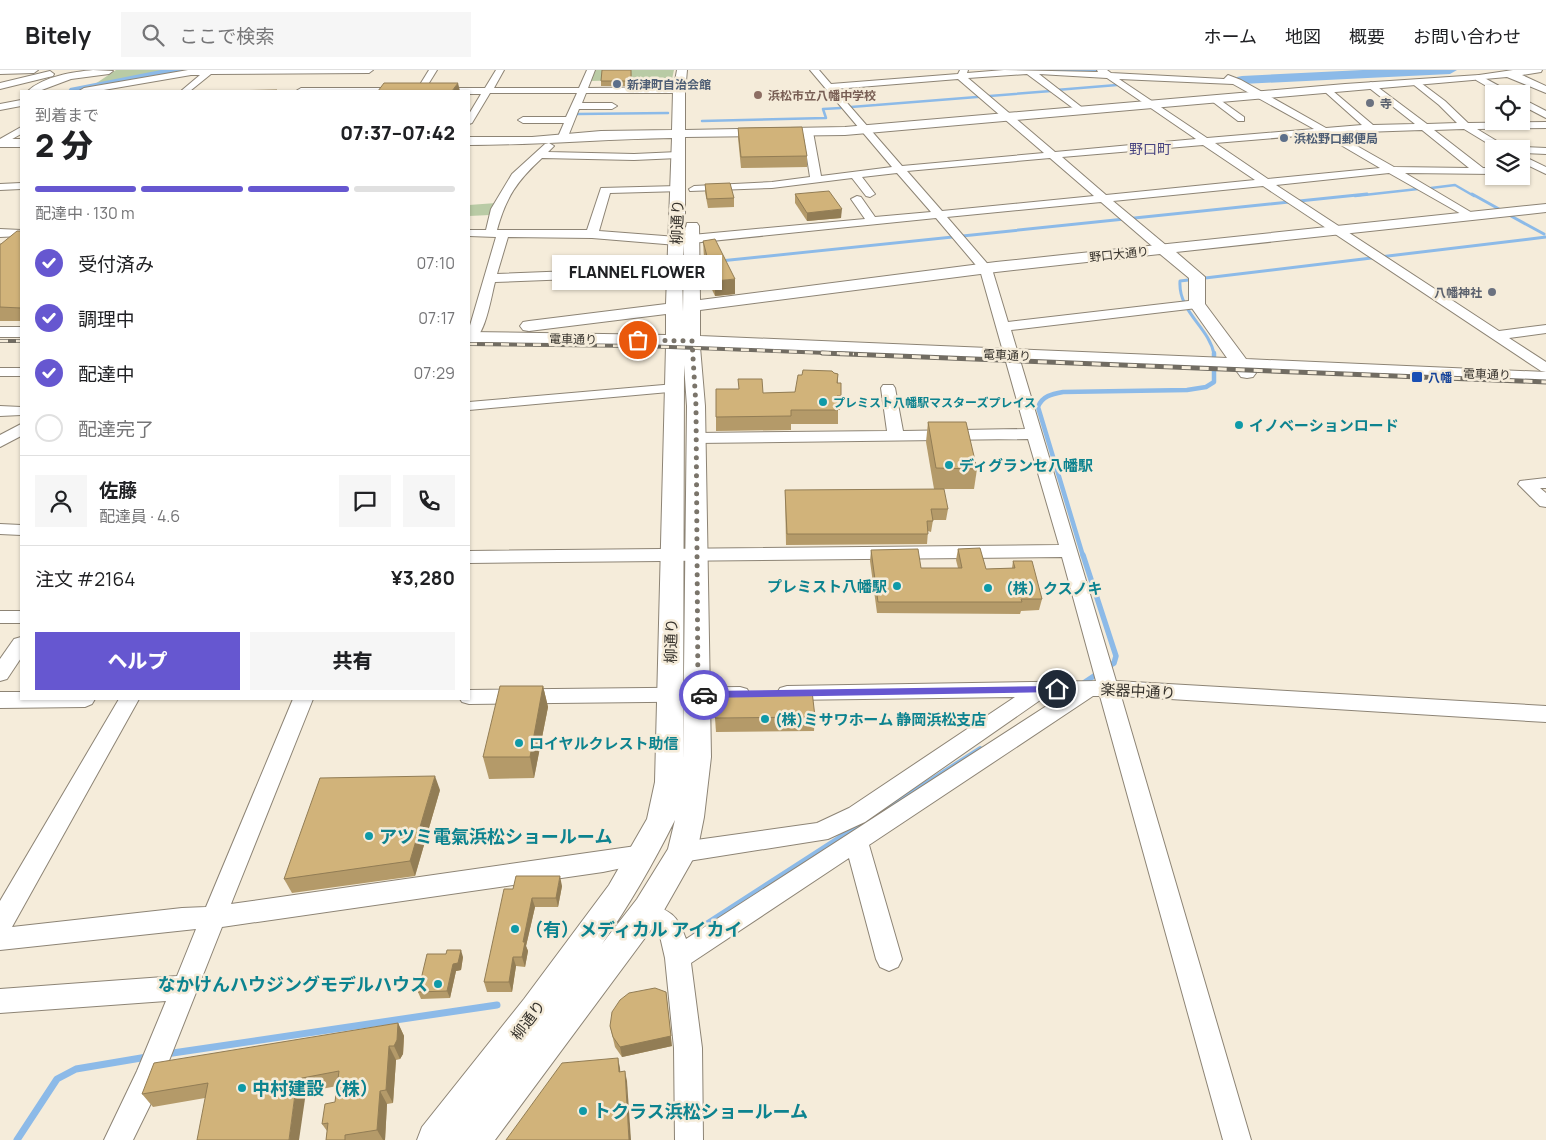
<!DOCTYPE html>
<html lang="ja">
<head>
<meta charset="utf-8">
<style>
  :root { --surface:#fff; --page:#f6f6f6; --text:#202124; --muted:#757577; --line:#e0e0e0; --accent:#6657d0 }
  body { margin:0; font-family:Manrope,"Noto Sans JP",sans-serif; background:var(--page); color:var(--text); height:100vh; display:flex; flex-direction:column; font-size:19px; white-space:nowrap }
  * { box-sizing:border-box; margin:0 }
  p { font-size:16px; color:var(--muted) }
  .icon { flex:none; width:28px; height:28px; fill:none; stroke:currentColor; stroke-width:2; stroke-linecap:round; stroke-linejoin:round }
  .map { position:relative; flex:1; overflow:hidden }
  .sheet { position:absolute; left:20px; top:20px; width:450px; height:610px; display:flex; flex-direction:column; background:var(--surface); border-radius:0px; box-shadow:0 1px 4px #0004 }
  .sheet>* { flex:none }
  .controls { position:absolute; left:1485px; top:15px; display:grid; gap:10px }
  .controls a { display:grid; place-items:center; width:45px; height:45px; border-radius:0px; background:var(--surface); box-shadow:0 1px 4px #0004; font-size:25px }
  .pin { position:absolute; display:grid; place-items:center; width:42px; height:42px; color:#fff; margin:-21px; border:2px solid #fff; border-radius:50%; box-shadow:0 1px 5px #0007 }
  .courier { position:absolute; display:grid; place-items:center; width:50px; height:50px; margin:-25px; border:4px solid #6657d0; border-radius:50%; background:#fff; color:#222; box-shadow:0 1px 6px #0007 }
  .bubble { position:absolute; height:35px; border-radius:0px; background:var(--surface); box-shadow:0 1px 4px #0004; font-size:16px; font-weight:800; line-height:35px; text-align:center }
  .head em { font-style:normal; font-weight:800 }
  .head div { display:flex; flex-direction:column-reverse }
  .head { display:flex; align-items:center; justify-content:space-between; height:85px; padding:0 15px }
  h1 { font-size:32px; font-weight:800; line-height:38px }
  .bar { display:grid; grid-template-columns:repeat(4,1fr); gap:8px 5px; align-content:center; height:60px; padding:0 15px }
  .bar i { height:6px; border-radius:4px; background:var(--line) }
  .bar .active { background:var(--accent) }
  .bar p { grid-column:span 4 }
  .line { display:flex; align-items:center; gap:12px; padding:0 15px; border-top:1px solid var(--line) }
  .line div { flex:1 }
  .round { display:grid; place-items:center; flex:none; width:52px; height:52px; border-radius:0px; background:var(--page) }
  ol { padding:0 15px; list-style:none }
  li { display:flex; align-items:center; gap:15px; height:55px }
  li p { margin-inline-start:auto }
  li .icon { padding:5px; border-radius:50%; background:var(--accent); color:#fff; stroke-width:4 }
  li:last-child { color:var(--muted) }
  li i { width:28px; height:28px; border:2px solid var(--line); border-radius:50% }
  .cta { display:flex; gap:10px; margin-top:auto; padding:10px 15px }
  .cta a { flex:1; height:58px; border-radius:0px; background:var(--accent); color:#fff; font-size:20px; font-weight:800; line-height:58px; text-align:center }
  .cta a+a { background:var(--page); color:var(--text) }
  header { display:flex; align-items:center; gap:30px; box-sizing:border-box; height:70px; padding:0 25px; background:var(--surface); border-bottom:1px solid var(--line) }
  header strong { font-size:24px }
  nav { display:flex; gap:28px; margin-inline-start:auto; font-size:18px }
  .search { width:350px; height:45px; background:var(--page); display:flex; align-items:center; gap:12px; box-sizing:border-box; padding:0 18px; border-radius:0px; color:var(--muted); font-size:19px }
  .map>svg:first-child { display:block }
</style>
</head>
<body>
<header>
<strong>Bitely</strong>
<div class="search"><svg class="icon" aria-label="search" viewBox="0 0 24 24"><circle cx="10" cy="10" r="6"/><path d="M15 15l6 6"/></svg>ここで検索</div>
<nav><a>ホーム</a><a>地図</a><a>概要</a><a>お問い合わせ</a></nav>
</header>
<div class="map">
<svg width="1546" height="1070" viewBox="0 0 1546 1070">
  <rect width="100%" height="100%" fill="#f5ecda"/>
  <g fill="#b9cba5">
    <polygon points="116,0 178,0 89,18"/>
    <polygon points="594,0 674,0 672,9 590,11"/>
    <polygon points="496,133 490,145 469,146 469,135"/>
  </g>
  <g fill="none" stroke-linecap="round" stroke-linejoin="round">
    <g stroke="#8cbae8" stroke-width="2.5">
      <polyline points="1056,20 1117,15"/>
      <polyline points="851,37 1051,21"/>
      <polyline points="577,44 668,43"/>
      <polyline points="702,51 826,48 823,39 841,38"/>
      <polyline points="1431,118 1455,115 1474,126"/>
      <polyline points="1355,126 1418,119"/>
    </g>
    <g stroke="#8cbae8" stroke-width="3">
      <polyline points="1472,124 1499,139"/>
      <polyline points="1511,146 1544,164"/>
      <polyline points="720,191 1367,124"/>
      <path d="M 1214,284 C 1209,257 1178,242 1180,211 L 1546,167"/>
    </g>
    <path stroke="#8cbae8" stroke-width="4.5" d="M 1083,486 L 1038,337 C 1042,326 1052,324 1063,322 L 1187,320 L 1206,317 L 1214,312 L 1214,283"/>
    <g stroke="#8cbae8" stroke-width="5.5">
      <polyline points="1083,485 1116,586 1114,593 1107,597"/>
      <polyline points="1082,614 1100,602"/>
      <polyline points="879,744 980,679"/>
    </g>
    <g stroke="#8cbae8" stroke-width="7">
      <polyline points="695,862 881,742"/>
      <polyline points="166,984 497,935"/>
      <polyline points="17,1070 57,1009 76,999 147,987"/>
    </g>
    <g fill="#8cbae8" fill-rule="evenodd">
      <path d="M 161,0 L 205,0 C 199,8 181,5 172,6 C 137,11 103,23 68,21 L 70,18 L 75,17 Z"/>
      <polygon points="1033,0 1103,0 1105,3 1098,7 1040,4"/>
      <polygon points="1363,0 1457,0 1450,4 1242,14 1237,13 1235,10 1237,7 1242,6"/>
    </g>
    <g stroke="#8d8475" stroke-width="2">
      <g id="minor">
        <polygon points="0,0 38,0 34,3 0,4"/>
        <path d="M 93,0 L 113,1 L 109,4 L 71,9 L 39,21 L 28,21 C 44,6 73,2 93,0 Z"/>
        <polygon points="188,0 373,0 369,3 211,4 190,21 181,21 200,5 191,5 98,21 79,21 84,18"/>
        <polygon points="429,0 437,0 424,21 416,21"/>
        <polygon points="496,0 504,0 494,18 579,18 587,0 595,0 588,18 679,17 684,20 679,23 586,23 582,33 612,33 617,36 612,39 579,39 567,69 562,72 557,69 564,53 523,53 518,50 523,47 566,47 577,23 490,23 472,53 469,54 469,44 481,24 469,24 469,21 430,21 435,18 485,18"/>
        <path d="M 810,0 L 819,0 L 831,14 L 958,4 L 960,0 L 968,0 L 967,3 L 1004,0 L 1098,2 L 1097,0 L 1107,0 L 1111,3 L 1224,9 L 1228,5 L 1241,10 L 1326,58 L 1362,55 L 1324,21 L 1322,19 L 1327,16 L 1373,55 L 1415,54 L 1368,17 L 1367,15 L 1371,12 L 1427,54 L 1457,53 L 1439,35 L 1414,15 L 1414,11 L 1417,10 L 1445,31 L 1468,53 L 1546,52 L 1546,58 L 1477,59 L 1510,79 L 1497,79 L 1464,59 L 1434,60 L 1483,98 L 1494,98 L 1494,104 L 1405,103 L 1474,144 L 1476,146 L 1470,149 L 1389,103 L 1276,115 L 1499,261 L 1546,255 L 1546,263 L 1509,268 L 1546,292 L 1546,302 L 1541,301 L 1263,116 L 1113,131 L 1167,176 L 1169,179 L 1163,183 L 1159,182 L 1101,132 L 947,147 L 992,199 L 1008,252 L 1197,230 L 1204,234 L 1197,238 L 1011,260 L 1116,611 L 1546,636 L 1546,652 L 1121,626 L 1251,1070 L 1223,1070 L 1100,626 L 1093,626 L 869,775 L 902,889 L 898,897 L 889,901 L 880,897 L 876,889 L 849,788 L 691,893 L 702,978 L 703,1070 L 675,1070 L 674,978 L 665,888 L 659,862 L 636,851 L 633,843 L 636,835 L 645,832 C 670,841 677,843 686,869 L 1062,626 L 1046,626 L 865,752 L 828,769 L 682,792 L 674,789 L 670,782 L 674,775 L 682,772 L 817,753 L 849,738 L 1015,627 L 787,630 L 780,628 L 777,623 L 780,618 L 787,616 L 1096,611 L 1062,487 L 469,493 L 469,481 L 1059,475 L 1028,369 L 696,373 L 690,371 L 688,368 L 690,365 L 696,363 L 887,361 L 881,318 L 883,315 L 893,315 L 895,318 L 903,361 L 1025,359 L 980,200 L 936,148 L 692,173 L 686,169 L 692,165 L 865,149 L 851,129 L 857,126 L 861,127 L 875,147 L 931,142 L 897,103 L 862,107 L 875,124 L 870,127 L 866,126 L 852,108 L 772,118 L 690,121 L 689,119 L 694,116 L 772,112 L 810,107 L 803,62 L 808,59 L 813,62 L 821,106 L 892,97 ZM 1027,4 L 1081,44 L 1086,41 L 1084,39 L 1039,4 L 1107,8 L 1196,69 L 1055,82 L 968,8 ZM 958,9 L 1044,83 L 902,96 L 835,19 ZM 1119,9 L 1233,14 L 1314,59 L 1207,68 ZM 1422,60 L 1469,98 L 1394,97 L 1334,63 ZM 1322,64 L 1380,98 L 1268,109 L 1215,73 ZM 1203,75 L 1255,110 L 1106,125 L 1062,87 ZM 1050,88 L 1094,126 L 942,141 L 907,101 Z"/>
        <polygon points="50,1 54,4 53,6 0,19 0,13"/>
        <polygon points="1479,5 1510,22 1511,24 1500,24 1476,10 1476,6"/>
        <polygon points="301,18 403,18 408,21 296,21"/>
        <polygon points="1216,27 1244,47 1244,51 1238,51 1213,32 1211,30"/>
        <polygon points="1521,28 1546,41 1546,48 1521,35"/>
        <polygon points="21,30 21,36 0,40 0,34"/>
        <polygon points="21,57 21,64 0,76 0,69"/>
        <path d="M 549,73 L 554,76 L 548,82 L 634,84 L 678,82 L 683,85 L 678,88 L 634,90 L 542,88 C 517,111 506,127 497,160 L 587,160 L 601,118 L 678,116 L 683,119 L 682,121 L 610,123 L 599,161 L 677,167 L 683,171 L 677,175 L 592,168 L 508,167 L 497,204 L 674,197 L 680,201 L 674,205 L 495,212 C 491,227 485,270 469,273 L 469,259 L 496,167 L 469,166 L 469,160 L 486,160 L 491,139 L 512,104 L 545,74 Z"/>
        <polygon points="1521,77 1546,78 1546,84 1521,83 1521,79 1517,79"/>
        <polygon points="1521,85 1546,97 1546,104 1521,92"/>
        <polygon points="21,113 21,119 0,120 0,114"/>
        <polygon points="0,159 21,160 21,166 0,167"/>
        <rect x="0" y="298" width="21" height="8"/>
        <polygon points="675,314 680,315 682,318 680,321 469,340 469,332"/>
        <polygon points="0,336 21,337 21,345 0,346"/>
        <polygon points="21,354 21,366 0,377 0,365"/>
        <polygon points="1546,408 1546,418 1540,418 1546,423 1546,437 1540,436 1518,414 1520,411"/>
        <polygon points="0,454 21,455 21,465 0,464"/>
        <rect x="0" y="541" width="21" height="12"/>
        <polygon points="21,567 21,588 7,609 0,611 0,589 14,569"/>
        <polygon points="740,617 747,619 750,624 747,629 740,631 469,634 462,632 460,629 469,629 469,620"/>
        <polygon points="0,622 21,622 21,629 95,629 92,634 85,637 0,638"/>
        <polygon points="119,629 139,629 12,857 182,838 206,837 293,629 313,629 231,834 643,775 651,778 655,785 651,792 603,802 222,857 157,1021 133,1070 104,1070 137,1001 166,931 0,943 0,919 177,906 196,859 0,880 0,831"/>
      </g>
    </g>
    <g stroke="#8d8475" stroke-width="2">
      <g id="tertiary">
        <path d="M 677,0 L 687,0 L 685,22 L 685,60 L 845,57 L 1345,14 L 1479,5 L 1513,0 L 1542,0 L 1541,2 L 1522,5 L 1546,16 L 1546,23 L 1507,7 L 845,65 L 685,67 L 685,161 L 687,153 L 697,153 L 699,156 L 700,230 L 996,192 L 1546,134 L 1546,142 L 1176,182 L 1205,207 L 1205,234 L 1246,289 L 1546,302 L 1546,312 L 1254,300 L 1256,303 L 1253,307 L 1247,308 L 1241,307 L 1235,299 L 700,277 L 705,336 L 711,687 L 704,747 L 697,782 L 659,849 L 495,1070 L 417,1070 L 422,1057 L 524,929 L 609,815 L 647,749 L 655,712 L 666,276 L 469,272 L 469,262 L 666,265 L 666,244 L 529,261 L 523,260 L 520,256 L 523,252 L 529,251 L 666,234 L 672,68 C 604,69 537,75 469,75 L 469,67 L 532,67 L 601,61 L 672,60 L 673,22 ZM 684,174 L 683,242 L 682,201 ZM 1160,184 L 1189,208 L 1189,234 L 1227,288 L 700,266 L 700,240 L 996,202 ZM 684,295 L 687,336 L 683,689 ZM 675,750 L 668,779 L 637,829 L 602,874 C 630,834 653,794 675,750 Z"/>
        <rect x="0" y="69" width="21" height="8"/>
        <rect x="0" y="257" width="21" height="10"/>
      </g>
    </g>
    <use href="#minor" fill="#fff" fill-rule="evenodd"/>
    <use href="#tertiary" fill="#fff" fill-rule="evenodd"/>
    <g stroke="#716c62" stroke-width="4">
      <g id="rail-far1">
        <polyline points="0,271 21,271"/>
        <polyline points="469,274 643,276 854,284"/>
      </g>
    </g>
    <g stroke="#716c62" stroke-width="5">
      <polyline id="rail" points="822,283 1546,312"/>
    </g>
    <use href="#rail-far1" stroke="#f5ecda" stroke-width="2.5" stroke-dasharray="8" stroke-linecap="butt"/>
    <use href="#rail" stroke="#f5ecda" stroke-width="3" stroke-dasharray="9" stroke-linecap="butt"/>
  </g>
  <g fill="#b49a69">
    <polygon points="631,0 632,16 601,16 601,11"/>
    <polygon points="738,58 807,86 807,97 741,98 738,68"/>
    <polygon points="705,114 734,128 734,137 708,138 705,122"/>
    <polygon points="795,124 841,148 807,151 795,133"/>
    <polygon points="21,161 21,251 0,251 0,174 1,174"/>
    <polygon points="703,171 735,224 715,226 705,205"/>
    <polygon points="834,303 838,304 838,313 841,326 840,340 838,340 838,354 791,354 791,360 716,361 716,347 763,323 795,322 802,305"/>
    <polygon points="928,352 977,399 974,419 934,419 926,372"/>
    <polygon points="785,420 948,439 946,450 933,450 931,462 928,461 927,474 786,475"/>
    <polygon points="958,479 986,499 1012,498 1013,491 1042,529 1039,540 1021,541 1020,544 877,543 870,491 871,480 921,498 958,498 956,490"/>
    <polygon points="543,616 548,637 534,708 489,709 483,687"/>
    <polygon points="815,647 814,661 716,662 715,648"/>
    <polygon points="440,720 415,806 292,823 284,809"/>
    <polygon points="562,816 558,837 535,837 526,876 528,881 525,897 516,896 512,922 487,922 484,912 513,819"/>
    <polygon points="463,887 461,900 456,901 450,928 421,929 418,922"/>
    <polygon points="398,953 404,966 403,984 400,989 396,990 393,1033 387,1034 385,1070 326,1070 327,1061 322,1054 335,1032 337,1016 306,1022 205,1028 153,1037 142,1024"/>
    <polygon points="610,956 672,976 622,987 615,977"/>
  </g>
  <g fill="#927d55">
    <polygon points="458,13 460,21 452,21"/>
    <polygon points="842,139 841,148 807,151 807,143"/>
    <polygon points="735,209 735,224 715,226 715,211"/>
    <polygon points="543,616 548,637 534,708 530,687"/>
    <polygon points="435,706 440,720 415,806 410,791"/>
    <polygon points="560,806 562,816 558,837 556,828"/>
    <polygon points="532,828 535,837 526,876 528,881 525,897 522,887 523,872"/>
    <polygon points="461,880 463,887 461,900 456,901 450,928 447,921 453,894"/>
    <polygon points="513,887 516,896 512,922 509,912"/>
    <polygon points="666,922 672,976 622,987 620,977"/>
    <polygon points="398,953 404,966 403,984 400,989 394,976"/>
    <polygon points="389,976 396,990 393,1033 386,1020"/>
    <polygon points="618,988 620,998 621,1012 619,1002"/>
    <polygon points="625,1001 627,1011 631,1070 629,1070"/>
    <polygon points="297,1009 306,1022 299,1070 289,1070"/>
    <polygon points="380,1021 387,1034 385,1070 383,1070 377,1060"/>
  </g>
  <g fill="#d1b37a" stroke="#927d55">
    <polygon points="602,0 631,0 631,11 601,11"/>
    <polygon points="384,13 458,13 452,21 378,21"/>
    <polygon points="277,20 276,21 221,21 222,21"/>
    <polygon points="802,57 807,86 741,87 738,58"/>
    <polygon points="730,113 734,128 707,129 705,114"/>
    <polygon points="829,121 842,139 807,143 795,124"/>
    <polygon points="17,161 21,161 21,238 0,237 0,174 1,174"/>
    <polygon points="715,169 735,209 715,211 705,190 708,190 703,171"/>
    <polygon points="803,300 832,301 834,303 838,304 837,313 841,313 841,326 837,326 838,340 791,340 791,346 716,347 716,319 739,319 738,309 762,309 763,323 795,322 798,305 802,305"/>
    <polygon points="928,352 966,352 977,399 936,398"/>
    <polygon points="944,419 948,439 931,439 933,451 927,451 928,464 787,464 785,420"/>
    <polygon points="980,478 986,499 1015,498 1013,491 1032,491 1042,529 1021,529 1022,532 878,532 871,480 918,479 921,498 962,498 958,479"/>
    <polygon points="500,616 543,616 530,687 483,687"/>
    <polygon points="812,621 815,647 715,648 716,622"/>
    <polygon points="435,706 410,791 284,809 320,708"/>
    <polygon points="516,806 560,806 556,828 532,828 523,872 525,872 522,887 513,887 509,912 484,912 504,819 513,819"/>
    <polygon points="447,880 461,880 458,893 453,894 447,921 418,922 427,884 446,884"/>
    <polygon points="655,918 666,922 671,966 620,977 613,967 610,956 612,942 620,930 629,923"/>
    <polygon points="398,953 397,970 394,976 389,976 386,1020 380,1021 377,1060 345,1065 345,1070 326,1070 328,1053 322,1054 325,1034 335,1032 339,1001 297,1009 289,1070 197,1070 208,1013 142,1024 154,993"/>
    <polygon points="618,988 619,1002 625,1001 629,1070 506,1070 562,993"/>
  </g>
  <polygon fill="#6657d0" points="1057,616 1062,619 1057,622 704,628 699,625 704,621"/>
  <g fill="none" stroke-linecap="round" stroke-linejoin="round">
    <polyline stroke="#7a746a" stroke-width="5" stroke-dasharray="0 9" points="638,270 692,271 696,336 698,625 704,625"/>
  </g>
  <g fill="#5c6f8a" stroke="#f5ecda" stroke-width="2">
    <circle cx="617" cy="14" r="5"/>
    <circle cx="1284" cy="68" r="5"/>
  </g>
  <circle fill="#8d6e63" stroke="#f5ecda" stroke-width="2" cx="758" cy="25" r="5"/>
  <g fill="#6b7280" stroke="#f5ecda" stroke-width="2">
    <circle cx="1370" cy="33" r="5"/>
    <circle cx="1492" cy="222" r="5"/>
  </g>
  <rect fill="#1a4fb4" stroke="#f5ecda" stroke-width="2" x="1411" y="301" width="12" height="12" rx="2.5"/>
  <g fill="#0f9aa8" stroke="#f5ecda" stroke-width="2">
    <circle cx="823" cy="332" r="5"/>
    <circle cx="1239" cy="355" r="5"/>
    <circle cx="949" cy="395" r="5"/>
    <circle cx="897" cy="516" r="5"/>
    <circle cx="988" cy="518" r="5"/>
    <circle cx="765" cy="649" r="5"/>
    <circle cx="519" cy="673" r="5"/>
    <circle cx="369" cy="766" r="5"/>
    <circle cx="515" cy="859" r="5"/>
    <circle cx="438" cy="914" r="5"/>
    <circle cx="242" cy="1018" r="5"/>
    <circle cx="583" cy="1041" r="5"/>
  </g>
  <g text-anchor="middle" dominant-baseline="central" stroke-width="5" stroke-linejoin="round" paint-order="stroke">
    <g font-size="12" font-weight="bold" fill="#4e5e75" stroke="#f5ecda" text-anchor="start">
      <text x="627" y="14">新津町自治会館</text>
      <text x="1294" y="68">浜松野口郵便局</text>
    </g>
    <g font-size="12" font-weight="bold" fill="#785e54" stroke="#f5ecda" text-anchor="start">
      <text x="768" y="25">浜松市立八幡中学校</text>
    </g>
    <g font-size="12" font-weight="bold" fill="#5b616d" stroke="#f5ecda" text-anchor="start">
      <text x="1380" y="33">寺</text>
      <text x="1482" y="222" text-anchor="end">八幡神社</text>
    </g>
    <g font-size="12" fill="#37332d" stroke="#f5ecda">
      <text transform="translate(1119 184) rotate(-6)">野口大通り</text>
      <text transform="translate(573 269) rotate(1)">電車通り</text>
      <text transform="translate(1007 285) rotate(3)">電車通り</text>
      <text transform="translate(1487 304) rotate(2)">電車通り</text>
    </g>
    <g font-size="12" font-weight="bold" fill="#164399" stroke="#f5ecda" text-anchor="start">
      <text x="1428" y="307">八幡</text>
    </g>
    <g font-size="12" font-weight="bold" fill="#0d838f" stroke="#f5ecda" text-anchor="start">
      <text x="833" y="332">プレミスト八幡駅マスターズプレイス</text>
    </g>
    <g font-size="14" fill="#474481" stroke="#f5ecda">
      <text x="1150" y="78">野口町</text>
    </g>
    <g font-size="15" fill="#37332d" stroke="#f5ecda">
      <text transform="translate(677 152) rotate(-88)">柳通り</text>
      <text transform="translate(671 571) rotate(-89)">柳通り</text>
      <text transform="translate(1138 621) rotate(3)">楽器中通り</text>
      <text transform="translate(528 950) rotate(-53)">柳通り</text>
    </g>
    <g font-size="15" font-weight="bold" fill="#0d838f" stroke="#f5ecda" text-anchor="start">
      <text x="1249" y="355">イノベーションロード</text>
      <text x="959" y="395">ディグランセ八幡駅</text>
      <text x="887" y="516" text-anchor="end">プレミスト八幡駅</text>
      <text x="998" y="518">（株）クスノキ</text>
      <text x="775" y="649">(株)ミサワホーム 静岡浜松支店</text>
      <text x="529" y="673">ロイヤルクレスト助信</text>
    </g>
    <g font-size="18" font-weight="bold" fill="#0d838f" stroke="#f5ecda" text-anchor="start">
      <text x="379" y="766">アツミ電氣浜松ショールーム</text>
      <text x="525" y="859">（有）メディカル アイカイ</text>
      <text x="428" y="914" text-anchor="end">なかけんハウジングモデルハウス</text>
      <text x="252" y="1018">中村建設（株）</text>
      <text x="593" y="1041">トクラス浜松ショールーム</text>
    </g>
  </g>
</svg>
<div class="controls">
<a><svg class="icon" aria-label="locate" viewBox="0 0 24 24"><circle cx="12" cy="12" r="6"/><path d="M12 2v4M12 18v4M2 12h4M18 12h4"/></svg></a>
<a><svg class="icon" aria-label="layers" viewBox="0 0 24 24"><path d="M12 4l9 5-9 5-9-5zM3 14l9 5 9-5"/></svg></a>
</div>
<div class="pin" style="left:638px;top:270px;background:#ea580c"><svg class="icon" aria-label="bag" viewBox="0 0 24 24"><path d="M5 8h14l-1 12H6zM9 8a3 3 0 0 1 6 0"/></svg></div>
<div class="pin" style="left:1057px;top:619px;background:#1f2937"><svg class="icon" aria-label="home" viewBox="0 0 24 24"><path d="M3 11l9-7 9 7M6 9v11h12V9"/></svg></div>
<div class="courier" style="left:704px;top:625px"><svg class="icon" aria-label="car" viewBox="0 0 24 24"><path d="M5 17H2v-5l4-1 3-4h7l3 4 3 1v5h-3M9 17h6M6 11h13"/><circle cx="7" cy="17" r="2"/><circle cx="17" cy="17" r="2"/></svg></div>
<div class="bubble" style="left:552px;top:185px;width:170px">FLANNEL FLOWER</div>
<section class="sheet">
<div class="head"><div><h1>2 分</h1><p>到着まで</p></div><em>07:37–07:42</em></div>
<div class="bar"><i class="active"></i><i class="active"></i><i class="active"></i><i></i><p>配達中 · 130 m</p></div>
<ol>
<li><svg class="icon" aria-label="check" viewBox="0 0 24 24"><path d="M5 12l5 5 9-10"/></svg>受付済み<p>07:10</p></li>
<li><svg class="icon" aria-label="check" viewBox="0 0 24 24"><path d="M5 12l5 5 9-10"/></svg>調理中<p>07:17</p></li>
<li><svg class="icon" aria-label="check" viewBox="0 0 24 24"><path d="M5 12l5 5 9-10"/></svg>配達中<p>07:29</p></li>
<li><i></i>配達完了</li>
</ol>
<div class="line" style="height:90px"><a class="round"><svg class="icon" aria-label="person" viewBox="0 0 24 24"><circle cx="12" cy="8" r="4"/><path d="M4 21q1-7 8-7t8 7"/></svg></a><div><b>佐藤</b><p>配達員 · 4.6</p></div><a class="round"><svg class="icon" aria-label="chat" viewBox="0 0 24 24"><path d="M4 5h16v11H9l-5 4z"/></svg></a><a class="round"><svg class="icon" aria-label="phone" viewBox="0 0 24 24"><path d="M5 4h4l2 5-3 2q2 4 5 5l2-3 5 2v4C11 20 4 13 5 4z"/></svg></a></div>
<div class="line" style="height:65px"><div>注文 #2164</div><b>¥3,280</b></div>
<div class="cta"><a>ヘルプ</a><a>共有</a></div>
</section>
</div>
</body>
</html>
